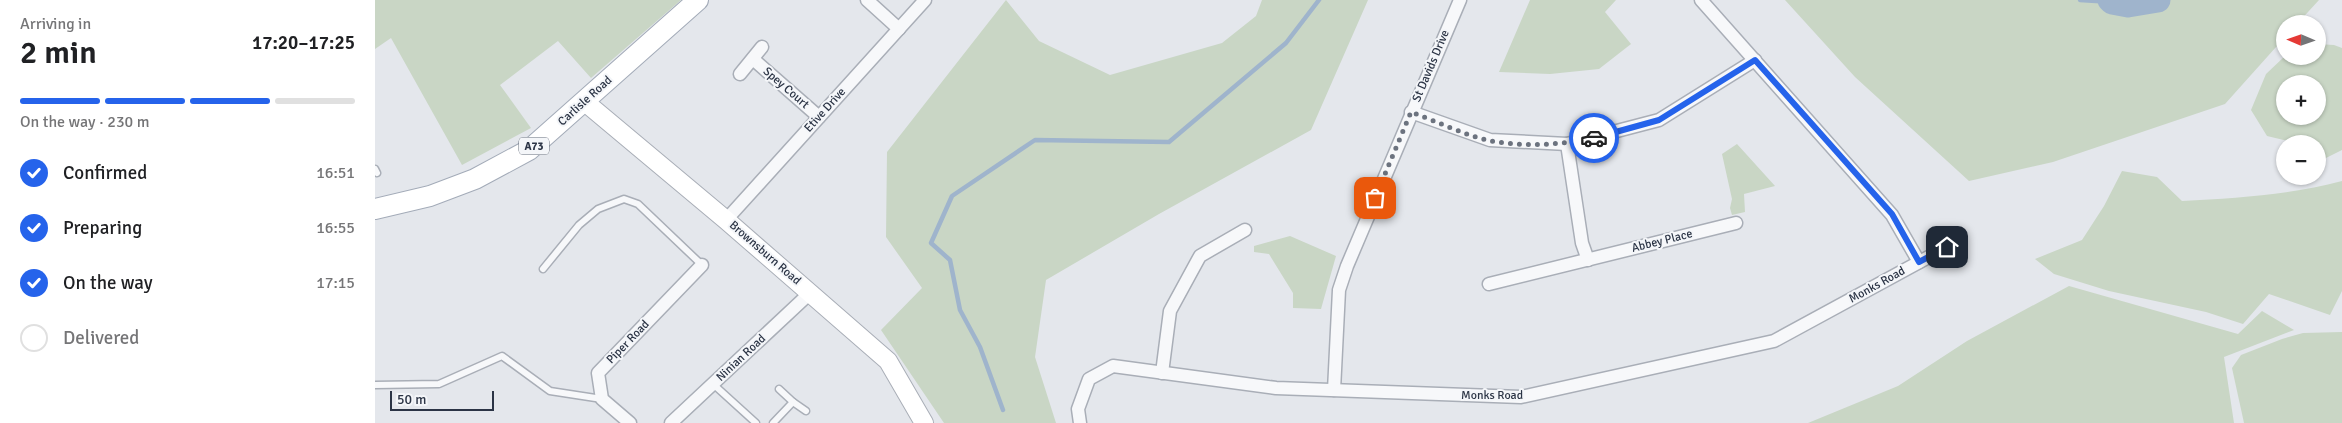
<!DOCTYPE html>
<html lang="en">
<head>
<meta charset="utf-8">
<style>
  :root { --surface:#fff; --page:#f2f2f2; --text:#202124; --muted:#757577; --line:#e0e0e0; --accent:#2563eb }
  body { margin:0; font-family:Signika,sans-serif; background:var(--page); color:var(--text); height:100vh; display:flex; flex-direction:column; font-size:19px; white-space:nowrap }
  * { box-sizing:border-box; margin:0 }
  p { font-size:16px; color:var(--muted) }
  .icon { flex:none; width:28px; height:28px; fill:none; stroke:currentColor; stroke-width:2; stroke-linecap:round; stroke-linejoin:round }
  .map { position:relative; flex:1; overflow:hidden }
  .sheet { display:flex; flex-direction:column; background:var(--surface); width:375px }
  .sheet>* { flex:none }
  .needle { width:32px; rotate:272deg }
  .tools { position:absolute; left:1901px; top:15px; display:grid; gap:10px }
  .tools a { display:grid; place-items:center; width:50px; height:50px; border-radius:50%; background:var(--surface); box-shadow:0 1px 4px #0004; font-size:25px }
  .scale { position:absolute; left:15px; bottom:12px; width:104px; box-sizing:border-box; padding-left:5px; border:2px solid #2b3445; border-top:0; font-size:14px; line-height:18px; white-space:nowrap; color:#2b3445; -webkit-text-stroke:4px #f4f6f9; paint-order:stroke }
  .pin { position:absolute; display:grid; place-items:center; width:42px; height:42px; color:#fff; margin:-21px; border-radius:10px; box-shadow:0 2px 8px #0006 }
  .courier { position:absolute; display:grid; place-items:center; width:50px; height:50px; margin:-25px; border:4px solid #2563eb; border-radius:50%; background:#fff; color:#222; box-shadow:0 1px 6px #0007 }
  .head em { font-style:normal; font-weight:600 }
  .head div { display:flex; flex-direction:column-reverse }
  .head { display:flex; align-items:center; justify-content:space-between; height:85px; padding:0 20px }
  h1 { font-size:32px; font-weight:600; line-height:38px }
  .bar { display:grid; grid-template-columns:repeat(4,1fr); gap:8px 5px; align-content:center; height:60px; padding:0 20px }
  .bar i { height:6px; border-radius:4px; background:var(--line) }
  .bar .on { background:var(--accent) }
  .bar p { grid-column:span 4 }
  ol { padding:0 20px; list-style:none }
  li { display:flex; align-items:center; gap:15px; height:55px }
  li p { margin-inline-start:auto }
  li .icon { padding:5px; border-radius:50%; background:var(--accent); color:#fff; stroke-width:4 }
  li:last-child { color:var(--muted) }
  li i { width:28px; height:28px; border:2px solid var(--line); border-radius:50% }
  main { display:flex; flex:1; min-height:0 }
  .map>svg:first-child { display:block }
</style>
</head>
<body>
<main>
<section class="sheet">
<div class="head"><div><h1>2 min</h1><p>Arriving in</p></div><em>17:20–17:25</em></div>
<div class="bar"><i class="on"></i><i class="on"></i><i class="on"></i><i></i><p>On the way · 230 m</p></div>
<ol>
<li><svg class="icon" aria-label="check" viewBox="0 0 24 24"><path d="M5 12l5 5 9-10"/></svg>Confirmed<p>16:51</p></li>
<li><svg class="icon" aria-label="check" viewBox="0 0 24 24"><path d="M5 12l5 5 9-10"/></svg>Preparing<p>16:55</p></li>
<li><svg class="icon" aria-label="check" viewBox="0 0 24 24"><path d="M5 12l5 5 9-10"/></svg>On the way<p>17:15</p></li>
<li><i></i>Delivered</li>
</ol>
</section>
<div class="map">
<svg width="1967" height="423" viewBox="0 0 1967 423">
  <rect width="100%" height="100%" fill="#e4e7ec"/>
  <g fill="#c9d6c5" fill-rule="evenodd">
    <polygon points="0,0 306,0 216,78 183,41 125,85 156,128 87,165 16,38 0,49"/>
    <polygon points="631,0 664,41 735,75 847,43 881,16 887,0 993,0 936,130 784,214 671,280 660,357 681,423 569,423 506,330 547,288 511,237 512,152"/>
    <polygon points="1155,0 1241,0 1230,12 1256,44 1224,69 1175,74 1124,72"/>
    <polygon points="1410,0 1944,0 1922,24 1910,24 1910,37 1850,104 1678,162 1594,181 1480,77"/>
    <path d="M 1943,44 L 1959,45 L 1967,48 L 1967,150 L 1945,161 L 1943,159 L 1942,144 L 1925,144 L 1892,136 L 1876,110 L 1891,74 L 1910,56 L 1942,56 ZM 1910,84 L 1942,84 L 1942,116 L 1910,116 Z"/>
    <polygon points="1362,144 1400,186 1369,194 1370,212 1357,215 1355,208 1357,199 1347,154"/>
    <path d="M 1747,171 L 1782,177 L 1807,201 C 1862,198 1914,195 1967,181 L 1967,291 L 1955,315 L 1894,294 L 1868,324 L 1831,312 L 1734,291 L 1679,274 L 1660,259 L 1707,240 L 1729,206 Z"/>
    <polygon points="915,236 961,256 946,309 918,308 918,293 894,254 879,252 879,246"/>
    <polygon points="1694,286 1863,334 1887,311 1919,330 1849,357 1859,423 1433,423 1523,386 1592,341"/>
    <polygon points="1967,332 1967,423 1869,423 1857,368 1866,355 1907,339 1928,333"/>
  </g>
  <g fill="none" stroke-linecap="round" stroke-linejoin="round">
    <g stroke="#9fb4cc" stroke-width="4.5">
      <polyline points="1705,0 1737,2"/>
      <polyline points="628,410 605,347 585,310 575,260 556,243 577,196 660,140 794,142 911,43 944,0"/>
    </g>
    <polyline stroke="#9fb4cc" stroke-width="25" points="1735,0 1737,2 1753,5 1783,0"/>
    <g stroke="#a9aeb7" stroke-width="9">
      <g id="lane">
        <polyline points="0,169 2,173"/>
        <polyline points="168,269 204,225 223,209 249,199 263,204 327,265"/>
        <polyline points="338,384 381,423"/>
        <polyline points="0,385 64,384 127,356 175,391 227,399"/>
        <polyline points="418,402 431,411"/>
        <polyline points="398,423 418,402 404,389"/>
      </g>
    </g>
    <g stroke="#a9aeb7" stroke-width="15">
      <g id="street">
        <polyline points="492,0 524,29"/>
        <polyline points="1326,0 1517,215 1544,262"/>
        <polyline points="378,59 444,117"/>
        <polyline points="365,74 387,47"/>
        <polyline points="1036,112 1115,140 1192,144 1284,120 1380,60"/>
        <polyline points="1192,144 1207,243 1213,260"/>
        <polyline points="351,220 550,0"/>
        <polyline points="1114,284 1361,223"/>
        <polyline points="787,373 795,311 825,256 870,230"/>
        <polyline points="959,390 964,290 972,266 1085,0"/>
        <polyline points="255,423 227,399 223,373 327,265"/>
        <polyline points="296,423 435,293"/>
        <polyline points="705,423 703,409 714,379 738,366 901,388 1146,397 1399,341 1572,247"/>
      </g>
    </g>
    <g stroke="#a9aeb7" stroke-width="20">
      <polyline id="secondary" points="210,102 351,220 513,361 549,423"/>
    </g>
    <g stroke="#a3abb8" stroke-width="22">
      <polyline id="primary" points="0,209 55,196 100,179 154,150 323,0"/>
    </g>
    <use href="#lane" stroke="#f7f8fa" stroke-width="6"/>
    <use href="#street" stroke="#f7f8fa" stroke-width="12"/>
    <use href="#secondary" stroke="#fff" stroke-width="18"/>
    <use href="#primary" stroke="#fff" stroke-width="20"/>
  </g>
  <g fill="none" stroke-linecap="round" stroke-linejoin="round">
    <path stroke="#6c737f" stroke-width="5" stroke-dasharray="0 9" d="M 1000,198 L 1036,112 C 1061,121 1091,136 1116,141 C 1150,147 1185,145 1219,138"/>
    <polyline stroke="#2563eb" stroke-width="6" points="1219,138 1284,120 1380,60 1517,214 1544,262 1572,247"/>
  </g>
  <g text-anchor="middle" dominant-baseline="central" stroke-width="4" stroke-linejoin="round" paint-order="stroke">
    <rect fill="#f4f6f9" stroke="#676e7b" stroke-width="1" x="144" y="137.5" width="30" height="17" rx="4"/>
    <g font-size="11" font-weight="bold" fill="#2b3445">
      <text x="159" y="146">A73</text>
    </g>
    <g font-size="12" fill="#2b3445" stroke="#f4f6f9">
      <text transform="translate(1056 66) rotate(-67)">St Davids Drive</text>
      <text transform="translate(411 88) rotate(41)">Spey Court</text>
      <text transform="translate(210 101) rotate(-42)">Carlisle Road</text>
      <text transform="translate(450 110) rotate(-48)">Etive Drive</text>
      <text transform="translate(1287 241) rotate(-14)">Abbey Place</text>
      <text transform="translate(390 253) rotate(41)">Brownsburn Road</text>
      <text transform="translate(1502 285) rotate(-29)">Monks Road</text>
      <text transform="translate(253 342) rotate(-46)">Piper Road</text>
      <text transform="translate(366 358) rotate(-43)">Ninian Road</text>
      <text x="1117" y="395">Monks Road</text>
    </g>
  </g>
</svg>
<div class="tools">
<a><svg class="needle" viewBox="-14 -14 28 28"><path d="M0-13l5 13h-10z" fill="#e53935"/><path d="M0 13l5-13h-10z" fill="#757577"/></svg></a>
<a>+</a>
<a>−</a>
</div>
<div class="scale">50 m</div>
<div class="pin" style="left:1000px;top:198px;background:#ea580c"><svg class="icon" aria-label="bag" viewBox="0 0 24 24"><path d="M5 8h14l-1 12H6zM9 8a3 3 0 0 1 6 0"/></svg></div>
<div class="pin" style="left:1572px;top:247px;background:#1f2937"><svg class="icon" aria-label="home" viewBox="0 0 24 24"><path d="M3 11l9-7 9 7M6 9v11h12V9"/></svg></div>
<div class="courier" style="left:1219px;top:138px"><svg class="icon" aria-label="car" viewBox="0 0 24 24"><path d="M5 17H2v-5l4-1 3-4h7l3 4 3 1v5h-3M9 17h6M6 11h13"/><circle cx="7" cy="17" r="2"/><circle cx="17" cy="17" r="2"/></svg></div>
</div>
</main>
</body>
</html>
